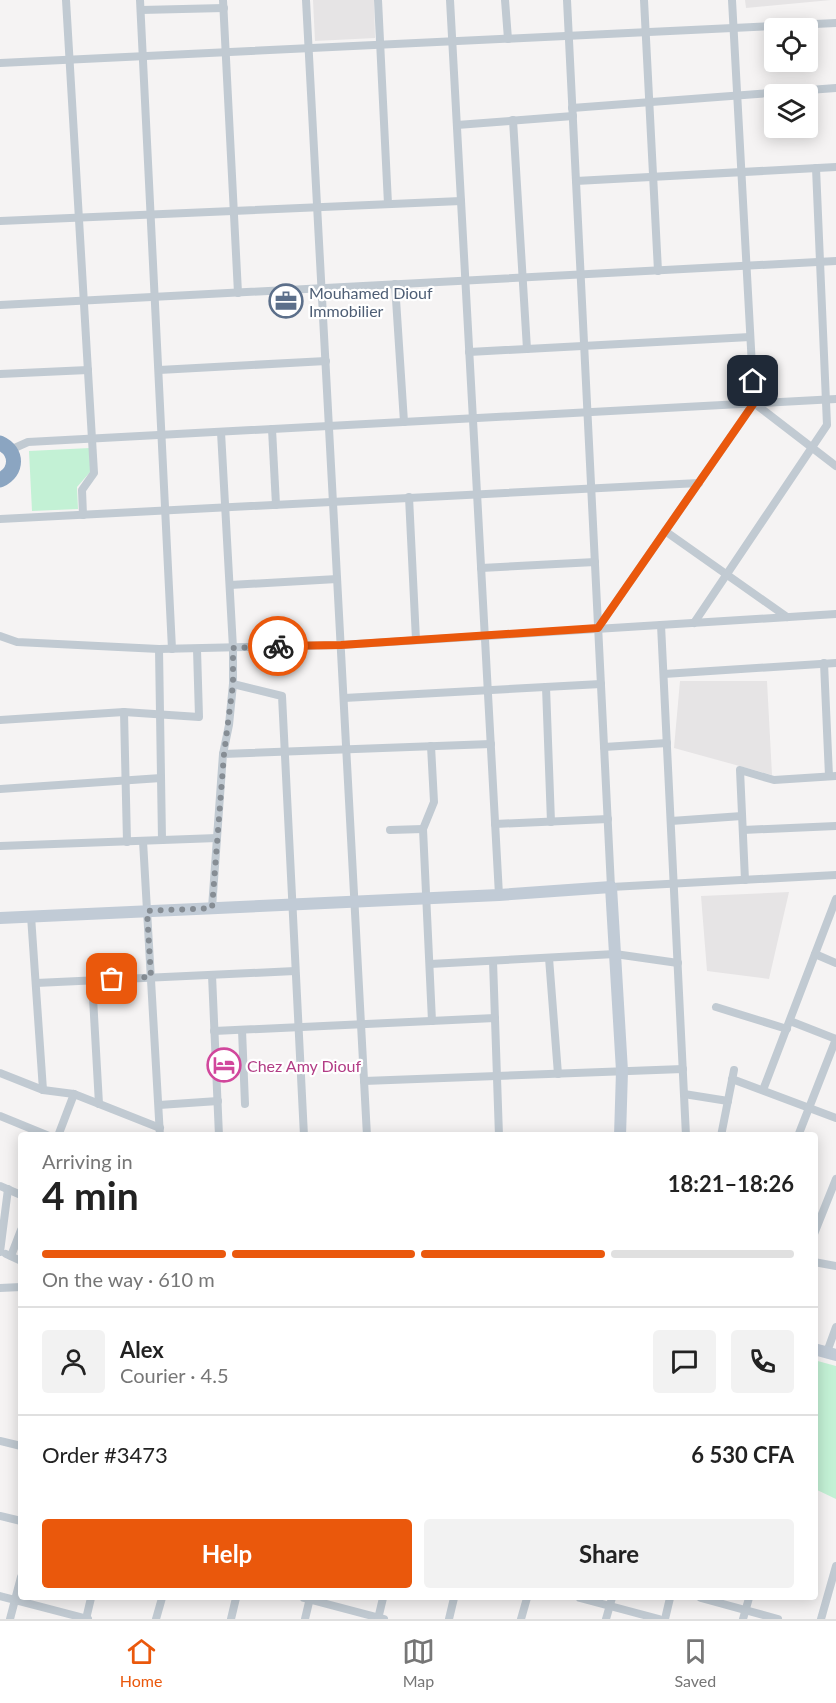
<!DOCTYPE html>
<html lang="en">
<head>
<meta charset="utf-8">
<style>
  :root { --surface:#fff; --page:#f2f2f2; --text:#222; --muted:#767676; --line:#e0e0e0; --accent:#ea580c }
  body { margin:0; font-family:Lato,sans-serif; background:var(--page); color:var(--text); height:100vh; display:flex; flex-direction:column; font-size:22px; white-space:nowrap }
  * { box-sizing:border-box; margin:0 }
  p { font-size:20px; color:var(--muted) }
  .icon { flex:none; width:33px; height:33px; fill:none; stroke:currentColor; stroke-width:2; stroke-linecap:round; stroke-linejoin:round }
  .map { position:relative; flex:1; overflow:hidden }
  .side { position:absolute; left:18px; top:1132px; width:800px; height:468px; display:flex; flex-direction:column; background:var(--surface); border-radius:6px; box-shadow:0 3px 15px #0003 }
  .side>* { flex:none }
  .controls { position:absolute; left:764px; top:18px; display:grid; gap:12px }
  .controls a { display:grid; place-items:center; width:54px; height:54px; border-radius:6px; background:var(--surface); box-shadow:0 3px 15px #0003; font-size:30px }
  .pin { position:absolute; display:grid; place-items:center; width:51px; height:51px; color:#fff; margin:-26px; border-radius:12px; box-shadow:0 3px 9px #0006 }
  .courier { position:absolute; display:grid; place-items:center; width:60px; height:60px; margin:-30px; border:4px solid #ea580c; border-radius:50%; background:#fff; color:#222; box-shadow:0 2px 8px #0007 }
  .head em { font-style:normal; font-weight:700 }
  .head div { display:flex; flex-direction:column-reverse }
  .head { display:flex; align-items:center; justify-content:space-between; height:102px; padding:0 24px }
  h1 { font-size:39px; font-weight:700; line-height:45px }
  .bar { display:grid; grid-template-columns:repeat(4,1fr); gap:9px 6px; align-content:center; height:72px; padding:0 24px }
  .bar i { height:8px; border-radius:4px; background:var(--line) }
  .bar .active { background:var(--accent) }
  .bar p { grid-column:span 4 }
  .line { display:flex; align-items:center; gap:15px; padding:0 24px; border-top:2px solid var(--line) }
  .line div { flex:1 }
  .round { display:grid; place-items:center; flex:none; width:63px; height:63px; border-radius:6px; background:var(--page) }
  .primary-button { display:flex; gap:12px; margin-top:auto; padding:12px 24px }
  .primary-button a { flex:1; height:69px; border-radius:6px; background:var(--accent); color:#fff; font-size:24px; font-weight:700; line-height:69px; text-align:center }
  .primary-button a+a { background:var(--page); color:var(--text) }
  .tabs { display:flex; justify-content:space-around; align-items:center; height:84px; border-top:2px solid var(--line); background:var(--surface); font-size:16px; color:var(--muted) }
  .tabs a { display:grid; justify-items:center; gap:3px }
  .tabs .active { color:var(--accent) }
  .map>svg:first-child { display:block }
</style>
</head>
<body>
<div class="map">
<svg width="836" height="1619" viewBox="0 0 836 1619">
  <rect width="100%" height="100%" fill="#f5f3f3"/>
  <g fill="#e6e4e5">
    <polygon points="313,0 374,0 375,38 315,41"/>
    <polygon points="745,0 831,0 746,8"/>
    <polygon points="680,681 767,681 772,775 674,748"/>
    <polygon points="789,892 769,979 707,971 701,896"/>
  </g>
  <g fill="#c3f1d5">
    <polygon points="90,448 91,471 77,487 78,509 32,511 29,451"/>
    <polygon points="814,1360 836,1366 836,1499 815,1489"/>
  </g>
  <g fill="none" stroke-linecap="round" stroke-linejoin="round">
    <g stroke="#c1cad2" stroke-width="8">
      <polyline points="66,0 94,473 82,490 83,515"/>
      <polyline points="140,0 172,649"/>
      <polyline points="223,0 238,293"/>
      <polyline points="306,0 367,1136"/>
      <polyline points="378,0 388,204"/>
      <polyline points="450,0 499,895"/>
      <polyline points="505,0 508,39"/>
      <polyline points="567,0 611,887 836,875"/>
      <polyline points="644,0 658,271"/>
      <polyline points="141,10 224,8"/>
      <polyline points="0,63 836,23"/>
      <polyline points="572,108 836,88"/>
      <polyline points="513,120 527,349"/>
      <polyline points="457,125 573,116"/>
      <polyline points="576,181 836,167"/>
      <polyline points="0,221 461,201"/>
      <polyline points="395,284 404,422"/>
      <polyline points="0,305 836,261"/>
      <polyline points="469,352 750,337"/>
      <polyline points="159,370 326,361"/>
      <polyline points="0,374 88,370"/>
      <polyline points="754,403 836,466"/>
      <polyline points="272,429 276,505"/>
      <polyline points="10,450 28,442 836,399"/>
      <polyline points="409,497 416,640"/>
      <polyline points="0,519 699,483"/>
      <polyline points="665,531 787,617"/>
      <polyline points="481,568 595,562"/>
      <polyline points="230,585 337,579"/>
      <polyline points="694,623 827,425 816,168"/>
      <polyline points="661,625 686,1136"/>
      <polyline points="598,628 754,403 732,0"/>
      <polyline points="0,636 17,642 159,649 341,645 836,614"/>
      <polyline points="159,649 162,840"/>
      <polyline points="824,663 829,776"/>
      <polyline points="664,674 836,663"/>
      <polyline points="233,684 282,696 304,1136"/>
      <polyline points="546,687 551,822"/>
      <polyline points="344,698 601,684"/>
      <polyline points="124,712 127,842"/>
      <polyline points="0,720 124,712 199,717 197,649"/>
      <polyline points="431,746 434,802 423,829 432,1021"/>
      <polyline points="604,747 667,743"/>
      <polyline points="223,754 491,744"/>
      <polyline points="0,789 161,778"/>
      <polyline points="671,821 742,816"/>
      <polyline points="495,824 608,819"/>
      <polyline points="390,830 423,829"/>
      <polyline points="743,830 836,826"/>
      <polyline points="143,841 160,1136"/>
      <polyline points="0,846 217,838"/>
      <polyline points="745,880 740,770 774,780 836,776"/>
      <polyline points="212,908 223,754 229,725 233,684 233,648 221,432"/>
      <polyline points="31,916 43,1090"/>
      <polyline points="815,954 836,963"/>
      <polyline points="549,958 558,1074"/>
      <polyline points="493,961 499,1136"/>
      <polyline points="430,964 615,954 678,963"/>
      <polyline points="212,975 219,1136"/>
      <polyline points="92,980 99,1104"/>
      <polyline points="36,983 295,971"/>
      <polyline points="716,1007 787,1029"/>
      <polyline points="790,1021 836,1039"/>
      <polyline points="242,1030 245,1104"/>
      <polyline points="214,1031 495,1018"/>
      <polyline points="0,1073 43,1090 74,1094 160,1128"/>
      <polyline points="732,1079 836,1118"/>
      <polyline points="364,1081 683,1069"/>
      <polyline points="763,1090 836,899"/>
      <polyline points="684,1094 728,1101"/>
      <polyline points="159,1105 218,1101"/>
      <polyline points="0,1116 49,1136"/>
      <polyline points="58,1136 74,1094"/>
      <polyline points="721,1136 734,1070"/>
      <polyline points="798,1136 836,1039"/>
      <polyline points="0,1186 21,1195"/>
      <polyline points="814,1234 836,1179"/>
      <polyline points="0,1252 8,1189"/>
      <polyline points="6,1254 21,1261"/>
      <polyline points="11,1256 21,1230"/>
      <polyline points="814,1262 836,1266"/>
      <polyline points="0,1288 21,1287"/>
      <polyline points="827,1352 836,1327"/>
      <polyline points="0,1441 21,1446"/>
      <polyline points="0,1516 21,1521"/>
      <polyline points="0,1596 88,1619"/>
      <polyline points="304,1598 384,1619"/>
      <polyline points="580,1598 659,1619"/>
      <polyline points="701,1598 778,1619"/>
      <polyline points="10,1619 21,1577"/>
      <polyline points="86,1619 91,1598"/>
      <polyline points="156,1619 162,1598"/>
      <polyline points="231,1619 236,1598"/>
      <polyline points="305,1619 310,1598"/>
      <polyline points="378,1619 383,1598"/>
      <polyline points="449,1619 454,1598"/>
      <polyline points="521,1619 527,1598"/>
      <polyline points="606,1619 612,1598"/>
      <polyline points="665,1619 670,1598"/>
      <polyline points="743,1619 749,1598"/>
      <polyline points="821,1619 836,1566"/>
    </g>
    <g stroke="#c1cbd6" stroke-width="12">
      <polyline points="0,918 499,895 611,887 622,1071 620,1136"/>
      <polyline points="814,1349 836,1355"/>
    </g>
    <path stroke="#8ba5c1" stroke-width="15" d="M 0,443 C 18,451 18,472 0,480"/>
  </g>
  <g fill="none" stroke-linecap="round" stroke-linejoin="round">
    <polyline stroke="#868d94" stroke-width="6" stroke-dasharray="0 10.8" points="112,979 151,977 147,911 212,908 224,754 233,684 233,648 278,646"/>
    <polyline stroke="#ea580c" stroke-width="8" points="278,646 341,645 598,628 754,403 753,381"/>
  </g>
  <defs>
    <g id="office-ring" transform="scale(1.725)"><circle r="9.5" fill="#fff" stroke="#5c6f8a" stroke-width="1.5"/><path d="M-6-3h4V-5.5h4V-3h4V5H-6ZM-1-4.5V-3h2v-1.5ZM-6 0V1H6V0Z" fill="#5c6f8a"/></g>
    <g id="hotel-ring" transform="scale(1.725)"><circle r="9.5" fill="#fff" stroke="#d1479c" stroke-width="1.5"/><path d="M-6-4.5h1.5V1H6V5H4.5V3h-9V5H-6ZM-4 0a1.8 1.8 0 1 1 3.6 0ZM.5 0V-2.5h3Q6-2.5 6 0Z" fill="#d1479c"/></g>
  </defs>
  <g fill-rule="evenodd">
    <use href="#office-ring" x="286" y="301"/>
    <use href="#hotel-ring" x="224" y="1065"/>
  </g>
  <g text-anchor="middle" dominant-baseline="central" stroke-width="4.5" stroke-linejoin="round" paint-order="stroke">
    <g font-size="16" fill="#4e5e75" stroke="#fff" text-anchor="start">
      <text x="309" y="292">Mouhamed Diouf<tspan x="309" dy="18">Immobilier</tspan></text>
    </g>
    <g font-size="16" fill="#b23c85" stroke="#fff" text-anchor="start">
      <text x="247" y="1065">Chez Amy Diouf</text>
    </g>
  </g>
</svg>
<div class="controls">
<a><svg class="icon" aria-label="locate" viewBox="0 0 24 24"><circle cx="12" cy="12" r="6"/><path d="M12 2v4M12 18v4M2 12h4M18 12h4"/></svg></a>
<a><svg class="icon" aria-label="layers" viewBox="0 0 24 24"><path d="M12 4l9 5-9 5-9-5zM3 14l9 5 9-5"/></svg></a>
</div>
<div class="pin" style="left:112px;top:979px;background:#ea580c"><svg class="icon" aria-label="bag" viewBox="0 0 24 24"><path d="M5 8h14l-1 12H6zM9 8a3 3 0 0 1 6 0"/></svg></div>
<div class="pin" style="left:753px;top:381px;background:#1f2937"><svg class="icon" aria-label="home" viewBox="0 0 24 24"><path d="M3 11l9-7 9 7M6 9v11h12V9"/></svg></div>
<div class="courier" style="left:278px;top:646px"><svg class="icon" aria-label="bike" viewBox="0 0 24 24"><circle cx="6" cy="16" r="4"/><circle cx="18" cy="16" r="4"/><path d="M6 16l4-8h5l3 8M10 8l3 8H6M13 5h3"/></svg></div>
<section class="side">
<div class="head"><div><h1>4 min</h1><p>Arriving in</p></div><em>18:21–18:26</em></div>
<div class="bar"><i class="active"></i><i class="active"></i><i class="active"></i><i></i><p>On the way · 610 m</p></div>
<div class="line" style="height:108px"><a class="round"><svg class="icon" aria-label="person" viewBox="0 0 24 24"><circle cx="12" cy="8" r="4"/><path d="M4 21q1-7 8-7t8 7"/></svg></a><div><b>Alex</b><p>Courier · 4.5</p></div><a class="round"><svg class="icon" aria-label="chat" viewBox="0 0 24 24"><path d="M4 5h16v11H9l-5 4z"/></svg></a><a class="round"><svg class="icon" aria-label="phone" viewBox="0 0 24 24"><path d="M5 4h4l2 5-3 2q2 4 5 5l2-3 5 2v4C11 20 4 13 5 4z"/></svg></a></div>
<div class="line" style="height:78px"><div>Order #3473</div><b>6 530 CFA</b></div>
<div class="primary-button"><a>Help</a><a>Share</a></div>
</section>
</div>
<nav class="tabs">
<a class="active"><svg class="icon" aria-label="home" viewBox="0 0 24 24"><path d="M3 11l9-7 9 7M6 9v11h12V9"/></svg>Home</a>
<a><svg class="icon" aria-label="map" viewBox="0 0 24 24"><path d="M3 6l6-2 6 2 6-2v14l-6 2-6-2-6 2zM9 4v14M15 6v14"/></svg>Map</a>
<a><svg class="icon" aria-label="saved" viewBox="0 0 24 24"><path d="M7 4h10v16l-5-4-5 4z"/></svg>Saved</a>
</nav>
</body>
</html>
